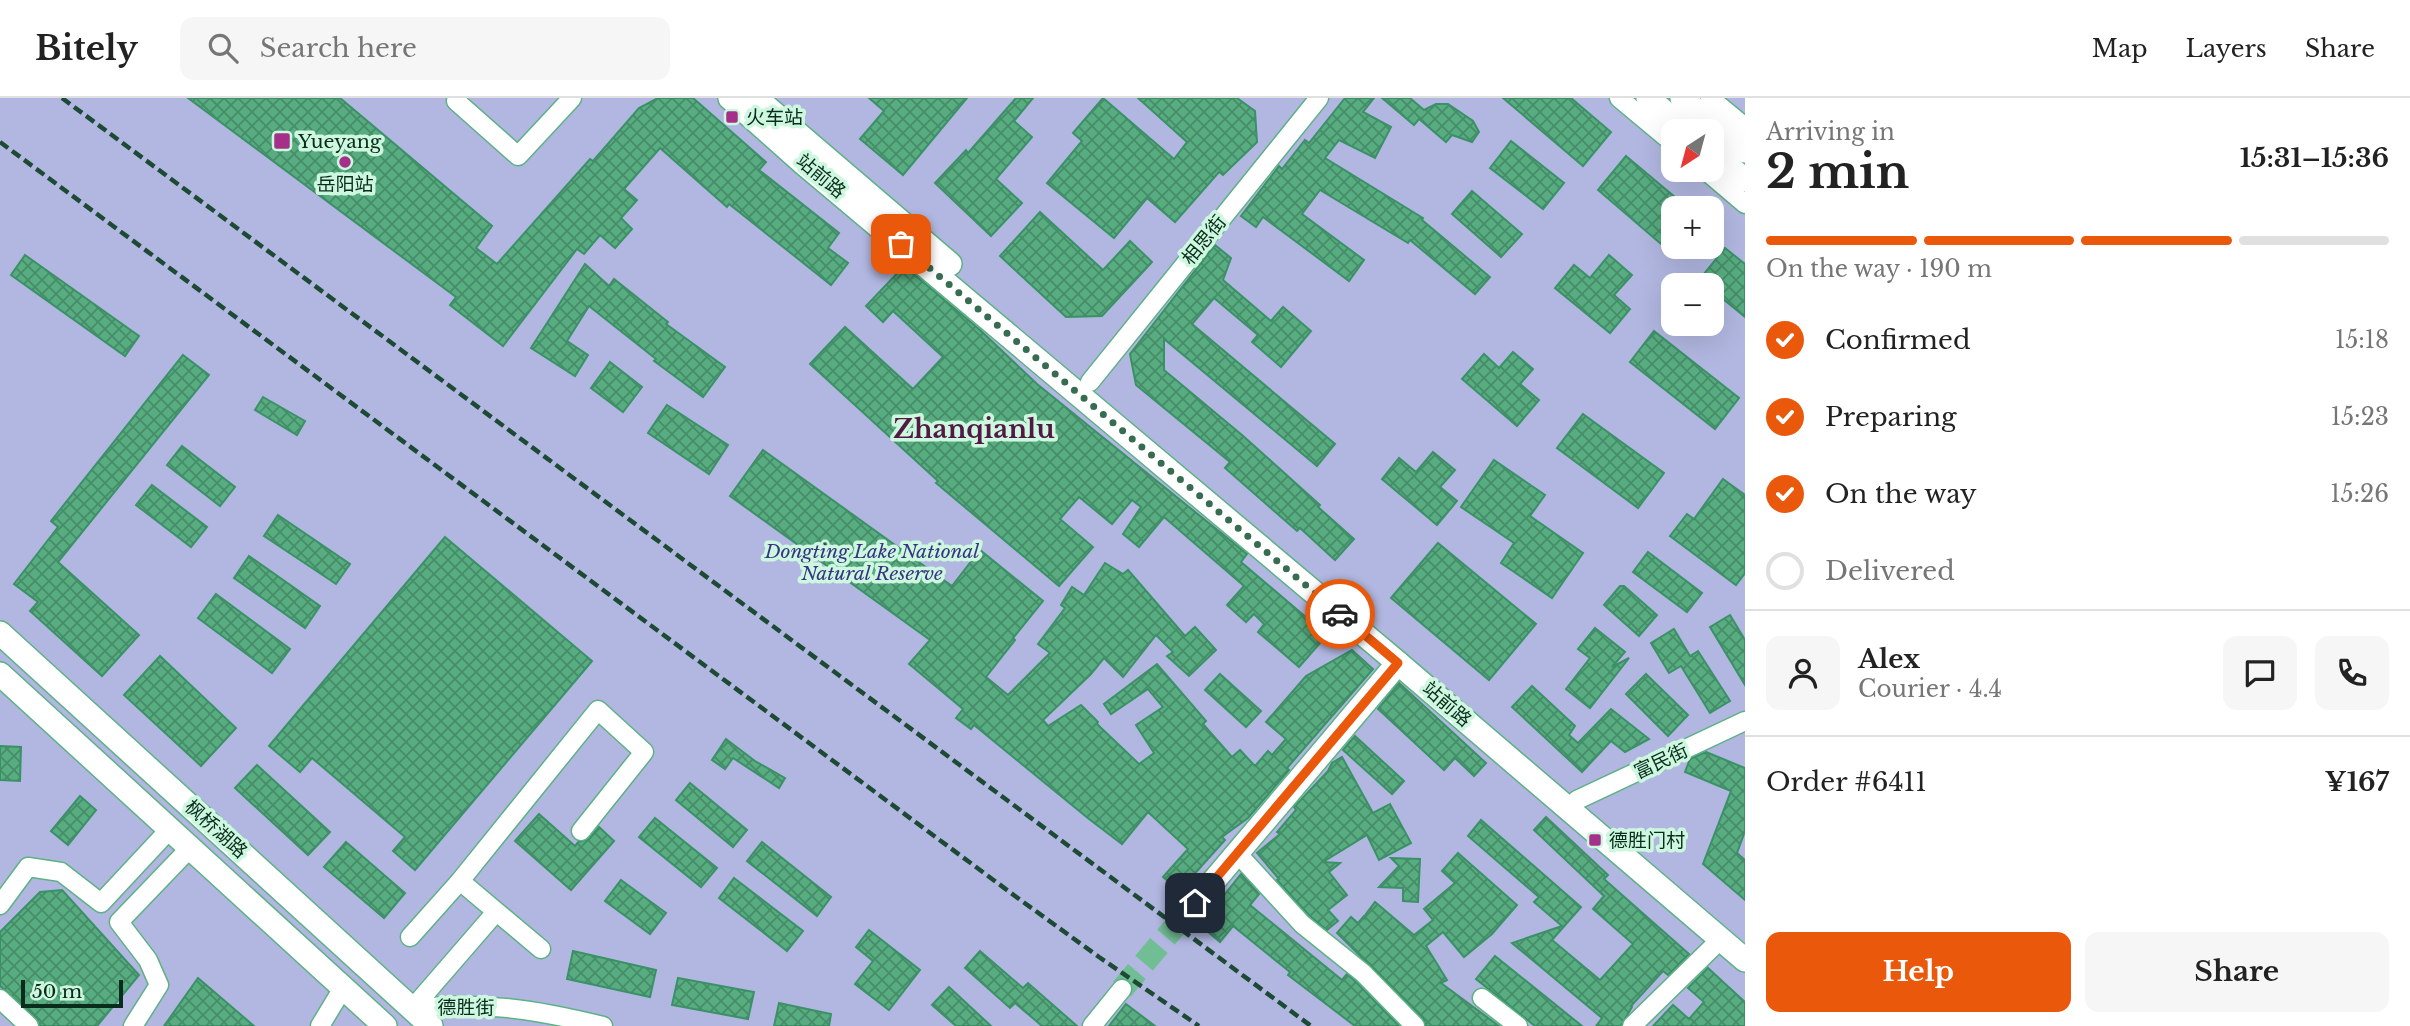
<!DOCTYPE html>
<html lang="en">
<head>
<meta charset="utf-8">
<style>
  :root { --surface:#fff; --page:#f6f6f6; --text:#222; --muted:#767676; --line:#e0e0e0; --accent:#ea580c }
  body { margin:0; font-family:"Libre Baskerville","Noto Sans SC",serif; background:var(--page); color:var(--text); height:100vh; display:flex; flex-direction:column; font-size:26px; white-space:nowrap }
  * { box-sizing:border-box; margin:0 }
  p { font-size:23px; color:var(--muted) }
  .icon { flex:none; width:38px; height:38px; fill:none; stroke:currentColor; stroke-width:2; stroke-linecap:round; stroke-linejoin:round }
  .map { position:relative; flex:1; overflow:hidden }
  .details { display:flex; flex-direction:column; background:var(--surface); width:665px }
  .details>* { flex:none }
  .needle { width:46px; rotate:216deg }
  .fabs { position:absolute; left:1661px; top:21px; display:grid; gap:14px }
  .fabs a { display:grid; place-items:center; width:63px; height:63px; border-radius:14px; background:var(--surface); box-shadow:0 7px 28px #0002; font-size:35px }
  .scale { position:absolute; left:21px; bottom:18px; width:102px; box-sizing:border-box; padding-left:7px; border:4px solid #082d1c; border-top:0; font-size:19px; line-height:24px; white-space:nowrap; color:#082d1c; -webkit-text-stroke:5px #cef7df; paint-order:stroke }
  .pin { position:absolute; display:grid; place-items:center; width:60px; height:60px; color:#fff; margin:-30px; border-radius:14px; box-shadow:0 4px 10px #0006 }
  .courier { position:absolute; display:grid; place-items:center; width:70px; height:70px; margin:-35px; border:5px solid #ea580c; border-radius:50%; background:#fff; color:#222; box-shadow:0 2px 9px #0007 }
  .summary em { font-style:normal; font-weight:700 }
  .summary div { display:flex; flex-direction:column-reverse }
  .summary { display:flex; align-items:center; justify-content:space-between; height:119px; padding:0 21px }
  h1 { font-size:46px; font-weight:700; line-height:52px }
  .bar { display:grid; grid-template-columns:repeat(4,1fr); gap:10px 7px; align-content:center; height:84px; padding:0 21px }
  .bar i { height:9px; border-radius:5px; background:var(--line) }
  .bar .active { background:var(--accent) }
  .bar p { grid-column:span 4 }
  .line { display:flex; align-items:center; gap:18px; padding:0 21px; border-top:2px solid var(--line) }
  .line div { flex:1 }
  .round { display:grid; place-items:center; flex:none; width:74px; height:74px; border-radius:14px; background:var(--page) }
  ol { padding:0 21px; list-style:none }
  li { display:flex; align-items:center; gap:21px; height:77px }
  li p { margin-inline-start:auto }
  li .icon { padding:7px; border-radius:50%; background:var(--accent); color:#fff; stroke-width:4 }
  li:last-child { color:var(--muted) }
  li i { width:38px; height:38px; border:4px solid var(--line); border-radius:50% }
  .button { display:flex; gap:14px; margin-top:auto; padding:14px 21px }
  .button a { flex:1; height:80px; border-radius:14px; background:var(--accent); color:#fff; font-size:28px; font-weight:700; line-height:80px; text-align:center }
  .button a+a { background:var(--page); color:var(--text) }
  header { display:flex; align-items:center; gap:42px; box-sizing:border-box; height:98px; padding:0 35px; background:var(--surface); border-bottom:2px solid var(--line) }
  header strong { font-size:33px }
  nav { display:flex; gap:38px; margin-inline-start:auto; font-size:24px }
  .search { width:490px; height:63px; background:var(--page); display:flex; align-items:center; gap:18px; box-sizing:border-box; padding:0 24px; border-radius:14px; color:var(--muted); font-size:26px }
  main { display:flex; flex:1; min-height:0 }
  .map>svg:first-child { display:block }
</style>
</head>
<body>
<header>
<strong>Bitely</strong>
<div class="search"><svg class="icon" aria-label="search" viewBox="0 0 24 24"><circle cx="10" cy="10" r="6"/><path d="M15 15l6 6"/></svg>Search here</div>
<nav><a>Map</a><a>Layers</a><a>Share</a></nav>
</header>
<main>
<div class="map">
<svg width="1745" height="928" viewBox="0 0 1745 928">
  <defs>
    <pattern id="building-cross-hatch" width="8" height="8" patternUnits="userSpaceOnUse" patternTransform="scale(1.75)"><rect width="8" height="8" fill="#57ac80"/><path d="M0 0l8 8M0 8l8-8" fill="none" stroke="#468c68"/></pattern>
  </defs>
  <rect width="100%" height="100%" fill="#8be1b2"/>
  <path fill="#b1b7e0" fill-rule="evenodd" d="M 0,0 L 1745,0 L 1745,928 L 0,928 ZM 1673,33 L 1712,33 L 1712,72 L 1673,72 ZM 1673,110 L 1712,110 L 1712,149 L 1673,149 ZM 1673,187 L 1712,187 L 1712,226 L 1673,226 Z"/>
  <g fill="url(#building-cross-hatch)" stroke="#3b9167" stroke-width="2">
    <polygon points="188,0 340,0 492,128 476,150 497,166 590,61 593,63 639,10 658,0 693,0 766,64 759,72 839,135 828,150 848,165 831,187 729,106 727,109 660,50 624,91 637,102 621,120 632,131 615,150 600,137 584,156 577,151 503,248 450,207 456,199"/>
    <polygon points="869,0 967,0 903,77 860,41 884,13"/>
    <polygon points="1016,0 1033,0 1014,23 1032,39 996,81 1022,105 991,138 935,85 966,52 968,55"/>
    <polygon points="1103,0 1174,61 1187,44 1138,0 1237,0 1255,13 1257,44 1223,77 1219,74 1175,124 1147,100 1114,140 1047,85 1082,43 1073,35"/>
    <polygon points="1345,0 1374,0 1363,14 1391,29 1375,60 1339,42 1325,60 1423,120 1422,122 1490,179 1475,196 1410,142 1408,145 1320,92 1302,116 1364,162 1349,183 1263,119 1256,129 1241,118 1279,68 1282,71 1305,42 1309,45"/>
    <polygon points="1382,0 1410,0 1424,12 1436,6 1448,6 1473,23 1479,34 1472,44 1452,37 1446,44 1419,21 1414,27"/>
    <polygon points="1503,0 1571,0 1611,34 1583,68"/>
    <polygon points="1511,43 1564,85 1543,111 1490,70"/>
    <polygon points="1626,58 1688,110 1673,110 1673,147 1668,152 1598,92"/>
    <polygon points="1472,93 1522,136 1501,159 1452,116"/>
    <polygon points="1040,114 1103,172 1130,143 1152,164 1102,218 1066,219 1000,158"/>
    <polygon points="1215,147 1231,160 1223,182 1271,223 1283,209 1311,233 1281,269 1252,244 1258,237 1214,200 1192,226 1335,346 1317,368 1164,241 1164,272 1242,337 1320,407 1318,409 1354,441 1335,462 1300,430 1297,433 1225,370 1230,364 1136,287 1130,256"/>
    <polygon points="1725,150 1745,166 1745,219 1712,192 1712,187 1705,187 1699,182"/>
    <polygon points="25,157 139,238 125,258 11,177"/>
    <polygon points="1609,157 1632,177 1614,197 1630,211 1610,235 1555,190 1574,167 1590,180"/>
    <polygon points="585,166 609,188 614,181 668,224 666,226 725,269 703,299 654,263 656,261 589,208 567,243 588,257 575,278 531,250"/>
    <polygon points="904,168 980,232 1037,286 1247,456 1241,464 1327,537 1299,569 1258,534 1264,526 1254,516 1246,524 1227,507 1244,488 1164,419 1139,449 1123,436 1141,409 1132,402 1112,426 1079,399 1060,421 1093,449 1059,488 936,385 938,383 810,266 845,229 913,291 943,259 893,213 883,224 866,208"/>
    <polygon points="1654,233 1739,300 1715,331 1630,264"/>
    <polygon points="1513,254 1533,271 1520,286 1539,302 1517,328 1462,281 1484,256 1499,270"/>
    <polygon points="183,257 209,277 58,464 139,537 102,578 30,513 38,504 14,486 58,429 51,423"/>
    <polygon points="610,264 642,289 623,314 591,290"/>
    <polygon points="263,299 305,323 297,337 255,312"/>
    <polygon points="667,307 728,347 709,376 648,335"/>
    <polygon points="1583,316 1664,375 1638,410 1557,350"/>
    <polygon points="182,348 235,389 220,408 167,367"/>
    <polygon points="763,352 952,488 980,452 1043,503 1013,540 1015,542 986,579 1008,597 1050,555 1038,546 1065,510 1061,507 1072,489 1084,497 1105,465 1123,476 1128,472 1185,538 1195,529 1216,552 1189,578 1167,558 1173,554 1156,537 1123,579 1104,560 1091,576 1043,622 1048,628 1081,607 1098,624 1097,626 1139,666 1154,655 1136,627 1163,609 1148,591 1111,616 1104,606 1157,566 1206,623 1203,626 1232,659 1240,652 1255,668 1268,653 1272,657 1286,641 1266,624 1306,578 1352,552 1373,571 1287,670 1289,672 1248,720 1222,739 1225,742 1179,793 1163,779 1188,751 1148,714 1122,746 1089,721 974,627 971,631 956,620 963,611 909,566 930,542 730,398"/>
    <polygon points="1433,354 1455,372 1440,389 1457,403 1437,427 1382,381 1399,360 1416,374"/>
    <polygon points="1494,362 1545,397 1530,418 1583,455 1552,500 1501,465 1514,445 1461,409"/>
    <polygon points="1723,381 1745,397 1745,475 1736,487 1670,438 1687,416 1694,421"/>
    <polygon points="152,387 207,429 191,449 136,407"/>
    <polygon points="278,417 350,466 336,486 264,438"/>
    <polygon points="445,439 592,563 415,772 393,753 405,739 312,660 300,674 269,648"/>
    <polygon points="1438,445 1536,526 1489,582 1391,500"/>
    <polygon points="1648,454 1702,495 1687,514 1633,474"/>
    <polygon points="249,458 320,508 305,530 234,480"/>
    <polygon points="1620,488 1624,488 1657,517 1639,538 1604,507"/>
    <polygon points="216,496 290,551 272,575 198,520"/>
    <polygon points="1730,517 1745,542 1745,587 1710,529"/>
    <polygon points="1595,530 1625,554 1612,569 1629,560 1590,610 1566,591 1590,560 1578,551"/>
    <polygon points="1674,531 1690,558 1698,553 1730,603 1710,615 1681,568 1669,575 1651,545"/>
    <polygon points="160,558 236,630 201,668 124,597"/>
    <polygon points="1220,576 1261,613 1246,629 1205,592"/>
    <polygon points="1646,576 1688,617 1668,638 1626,596"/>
    <polygon points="1399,585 1486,665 1474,678 1455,660 1444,672 1378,611"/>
    <polygon points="1532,588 1575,628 1569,637 1578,645 1611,611 1649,641 1625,654 1611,643 1582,674 1512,609"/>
    <polygon points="1355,638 1404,683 1392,696 1343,652"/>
    <polygon points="726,641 755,663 785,680 779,690 733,660 725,671 712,662"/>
    <polygon points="0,648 21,649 20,683 0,682"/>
    <polygon points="1706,654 1745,670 1745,733 1737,755 1745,762 1745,802 1703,766 1731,693 1685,674 1690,661"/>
    <polygon points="1342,659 1373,715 1390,706 1411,745 1379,762 1367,737 1323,764 1340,765 1329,774 1347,797 1328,812 1338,823 1327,832 1310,818 1277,782 1279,781 1257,755 1280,736 1277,734 1296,712 1294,709 1328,673 1332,665"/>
    <polygon points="257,667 330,734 308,757 235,690"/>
    <polygon points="690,685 747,732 733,749 676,702"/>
    <polygon points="80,698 96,712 68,747 51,733"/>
    <polygon points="539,716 575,748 578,744 589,741 599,729 614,743 571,792 515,743"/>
    <polygon points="1546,719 1608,777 1604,781 1689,856 1668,877 1663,873 1631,908 1632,909 1621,928 1596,928 1602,920 1512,845 1562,828 1534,804 1539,799 1468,738 1481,722 1581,809 1552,842 1600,882 1633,846 1593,811 1604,798 1534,732"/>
    <polygon points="655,720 717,770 701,789 639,739"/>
    <polygon points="346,744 405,795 384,820 324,769"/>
    <polygon points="762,744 831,799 817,818 747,763"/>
    <polygon points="1458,755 1517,807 1492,836 1464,859 1443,834 1426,848 1447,882 1441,885 1499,928 1426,928 1423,920 1337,835 1351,819 1358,825 1364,818 1365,820 1366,816 1375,804 1414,837 1433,822 1424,811 1455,785 1442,773"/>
    <polygon points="1391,760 1420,761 1418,804 1403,803 1403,790 1379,789 1399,768"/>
    <polygon points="1241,776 1259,796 1250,807 1342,882 1347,876 1355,883 1399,928 1355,928 1288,877 1290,874 1233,828 1220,844 1200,827"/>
    <polygon points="734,780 803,833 787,853 719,800"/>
    <polygon points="621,782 666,815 650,836 605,803"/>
    <polygon points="62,792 139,877 97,928 40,928 37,920 0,888 0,834 40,794"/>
    <polygon points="869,832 920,872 889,912 855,886 873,863 856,849"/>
    <polygon points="573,853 656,872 650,899 567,881"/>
    <polygon points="980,853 1023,890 1028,885 1077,928 1042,928 1015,905 1010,910 965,870"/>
    <polygon points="1495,858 1582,928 1535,928 1476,881"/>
    <polygon points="1708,870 1745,904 1745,928 1653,928 1673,907 1689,921 1704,904 1688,890"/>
    <polygon points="198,880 254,928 164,928"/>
    <polygon points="678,880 754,894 748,921 672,907"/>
    <polygon points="949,889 991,928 956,928 932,907"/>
    <polygon points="779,905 831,916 829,928 774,928"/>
    <polygon points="1126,906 1155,928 1109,928"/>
  </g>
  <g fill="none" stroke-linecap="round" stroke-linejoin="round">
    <polyline stroke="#71bd94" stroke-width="23" stroke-dasharray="23 11" stroke-linecap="butt" points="1122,891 1195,805"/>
    <g stroke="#5db285" stroke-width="21">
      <g id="minor">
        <polyline points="458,0 456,3 518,58 572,0"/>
        <polyline points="1619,0 1673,45"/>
        <polyline points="1710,0 1745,29"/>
        <polyline points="1705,72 1745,106"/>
        <polyline points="1090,284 1319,0"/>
        <polyline points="1577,702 1745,623"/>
        <polyline points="1237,755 1302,826 1363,875 1415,928"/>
        <polyline points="460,783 598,612 644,654 581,733"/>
        <polyline points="0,807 28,769 61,774 101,805 170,731"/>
        <polyline points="410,839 460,783 541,851"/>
        <polyline points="1482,900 1518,928"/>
        <polyline points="0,901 29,928"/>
        <path d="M 412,911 C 478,902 539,912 603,928"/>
        <polyline points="412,911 496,814"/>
        <polyline points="133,928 159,887 148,862 119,824 190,750"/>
        <polyline points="320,928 343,890"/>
        <polyline points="1092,928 1122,891"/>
        <polyline points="1632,928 1721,841"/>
      </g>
    </g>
    <g stroke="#5db285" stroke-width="26">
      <g id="major">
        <polyline points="730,0 802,64 1398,565 1745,862"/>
        <polyline points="756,0 950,166"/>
        <polyline points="1648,0 1687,33"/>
        <polyline points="1682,0 1745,53"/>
        <polyline points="1712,54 1745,82"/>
        <polyline points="0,535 431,928"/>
        <polyline points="0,576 385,928"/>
        <polyline points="1195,805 1398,565"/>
      </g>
    </g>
    <use href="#minor" stroke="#fff" stroke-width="18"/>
    <use href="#major" stroke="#fff" stroke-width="23"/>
    <g stroke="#1d4a34" stroke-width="4.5" stroke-dasharray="10 5" stroke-linecap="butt">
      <polyline points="62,0 1311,928"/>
      <polyline points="0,44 1015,798 1099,859 1199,928"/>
    </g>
  </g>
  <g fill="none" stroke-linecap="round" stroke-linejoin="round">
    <polyline stroke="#366c50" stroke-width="7" stroke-dasharray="0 12.6" points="901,146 1340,516"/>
    <polyline stroke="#ea580c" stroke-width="9" points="1195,805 1398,565 1340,516"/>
  </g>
  <g fill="#a53089" stroke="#cef7df" stroke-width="2.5">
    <rect x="725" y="12" width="14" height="14" rx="3.5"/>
    <rect x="273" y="34" width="18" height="18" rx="3.5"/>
    <circle cx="345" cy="64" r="7"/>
    <rect x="1588" y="735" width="14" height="14" rx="3.5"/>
  </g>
  <g text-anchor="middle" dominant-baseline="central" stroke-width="7" stroke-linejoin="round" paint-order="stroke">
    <g font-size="19" fill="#082d1c" stroke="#cef7df" text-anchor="start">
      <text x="746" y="19">火车站</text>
      <text x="298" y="43">Yueyang</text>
      <text x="345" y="86" text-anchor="middle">岳阳站</text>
      <text x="1609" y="742">德胜门村</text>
    </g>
    <g font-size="19" fill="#082d1c" stroke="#cef7df">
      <text transform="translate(821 78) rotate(40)">站前路</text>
      <text transform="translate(1204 142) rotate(-51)">相思街</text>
      <text transform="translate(1447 606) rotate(41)">站前路</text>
      <text transform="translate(1661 663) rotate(-25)">富民街</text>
      <text transform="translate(216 731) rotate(42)">枫桥湖路</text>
      <text x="466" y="909">德胜街</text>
    </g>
    <g font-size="19" font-style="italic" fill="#363582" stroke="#cef7df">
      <text x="872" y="453">Dongting Lake National<tspan x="872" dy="22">Natural Reserve</tspan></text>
    </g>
    <g font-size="26" font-weight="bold" fill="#511943" stroke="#cef7df">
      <text x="974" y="331">Zhanqianlu</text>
    </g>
  </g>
</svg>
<div class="fabs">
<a><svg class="needle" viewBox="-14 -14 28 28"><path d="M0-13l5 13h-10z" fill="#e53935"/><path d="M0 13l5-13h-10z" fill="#767676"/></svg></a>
<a>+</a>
<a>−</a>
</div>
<div class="scale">50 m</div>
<div class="pin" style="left:901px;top:146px;background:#ea580c"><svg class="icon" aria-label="bag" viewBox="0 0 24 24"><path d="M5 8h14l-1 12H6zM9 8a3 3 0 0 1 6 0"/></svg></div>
<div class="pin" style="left:1195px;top:805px;background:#1f2937"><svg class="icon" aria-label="home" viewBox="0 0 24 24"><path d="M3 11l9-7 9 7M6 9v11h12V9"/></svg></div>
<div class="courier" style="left:1340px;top:516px"><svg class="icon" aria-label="car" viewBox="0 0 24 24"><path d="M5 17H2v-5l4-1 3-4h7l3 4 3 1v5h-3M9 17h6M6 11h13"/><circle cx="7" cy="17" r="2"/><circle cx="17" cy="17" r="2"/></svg></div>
</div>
<section class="details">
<div class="summary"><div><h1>2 min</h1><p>Arriving in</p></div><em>15:31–15:36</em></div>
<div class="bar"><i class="active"></i><i class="active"></i><i class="active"></i><i></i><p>On the way · 190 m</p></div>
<ol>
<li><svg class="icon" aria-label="check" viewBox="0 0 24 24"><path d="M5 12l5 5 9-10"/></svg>Confirmed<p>15:18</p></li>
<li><svg class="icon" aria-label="check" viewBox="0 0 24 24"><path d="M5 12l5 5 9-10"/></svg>Preparing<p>15:23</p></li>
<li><svg class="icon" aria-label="check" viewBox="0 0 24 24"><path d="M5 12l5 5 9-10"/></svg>On the way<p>15:26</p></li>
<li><i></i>Delivered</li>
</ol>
<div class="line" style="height:126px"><a class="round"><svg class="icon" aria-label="person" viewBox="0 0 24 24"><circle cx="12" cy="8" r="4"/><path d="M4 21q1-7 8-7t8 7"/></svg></a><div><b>Alex</b><p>Courier · 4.4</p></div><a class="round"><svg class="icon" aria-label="chat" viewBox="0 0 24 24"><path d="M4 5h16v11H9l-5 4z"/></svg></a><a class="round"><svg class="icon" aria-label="phone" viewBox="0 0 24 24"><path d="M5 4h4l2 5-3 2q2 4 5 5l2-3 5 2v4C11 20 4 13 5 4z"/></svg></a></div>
<div class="line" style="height:91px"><div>Order #6411</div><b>¥167</b></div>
<div class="button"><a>Help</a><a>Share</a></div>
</section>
</main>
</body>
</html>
